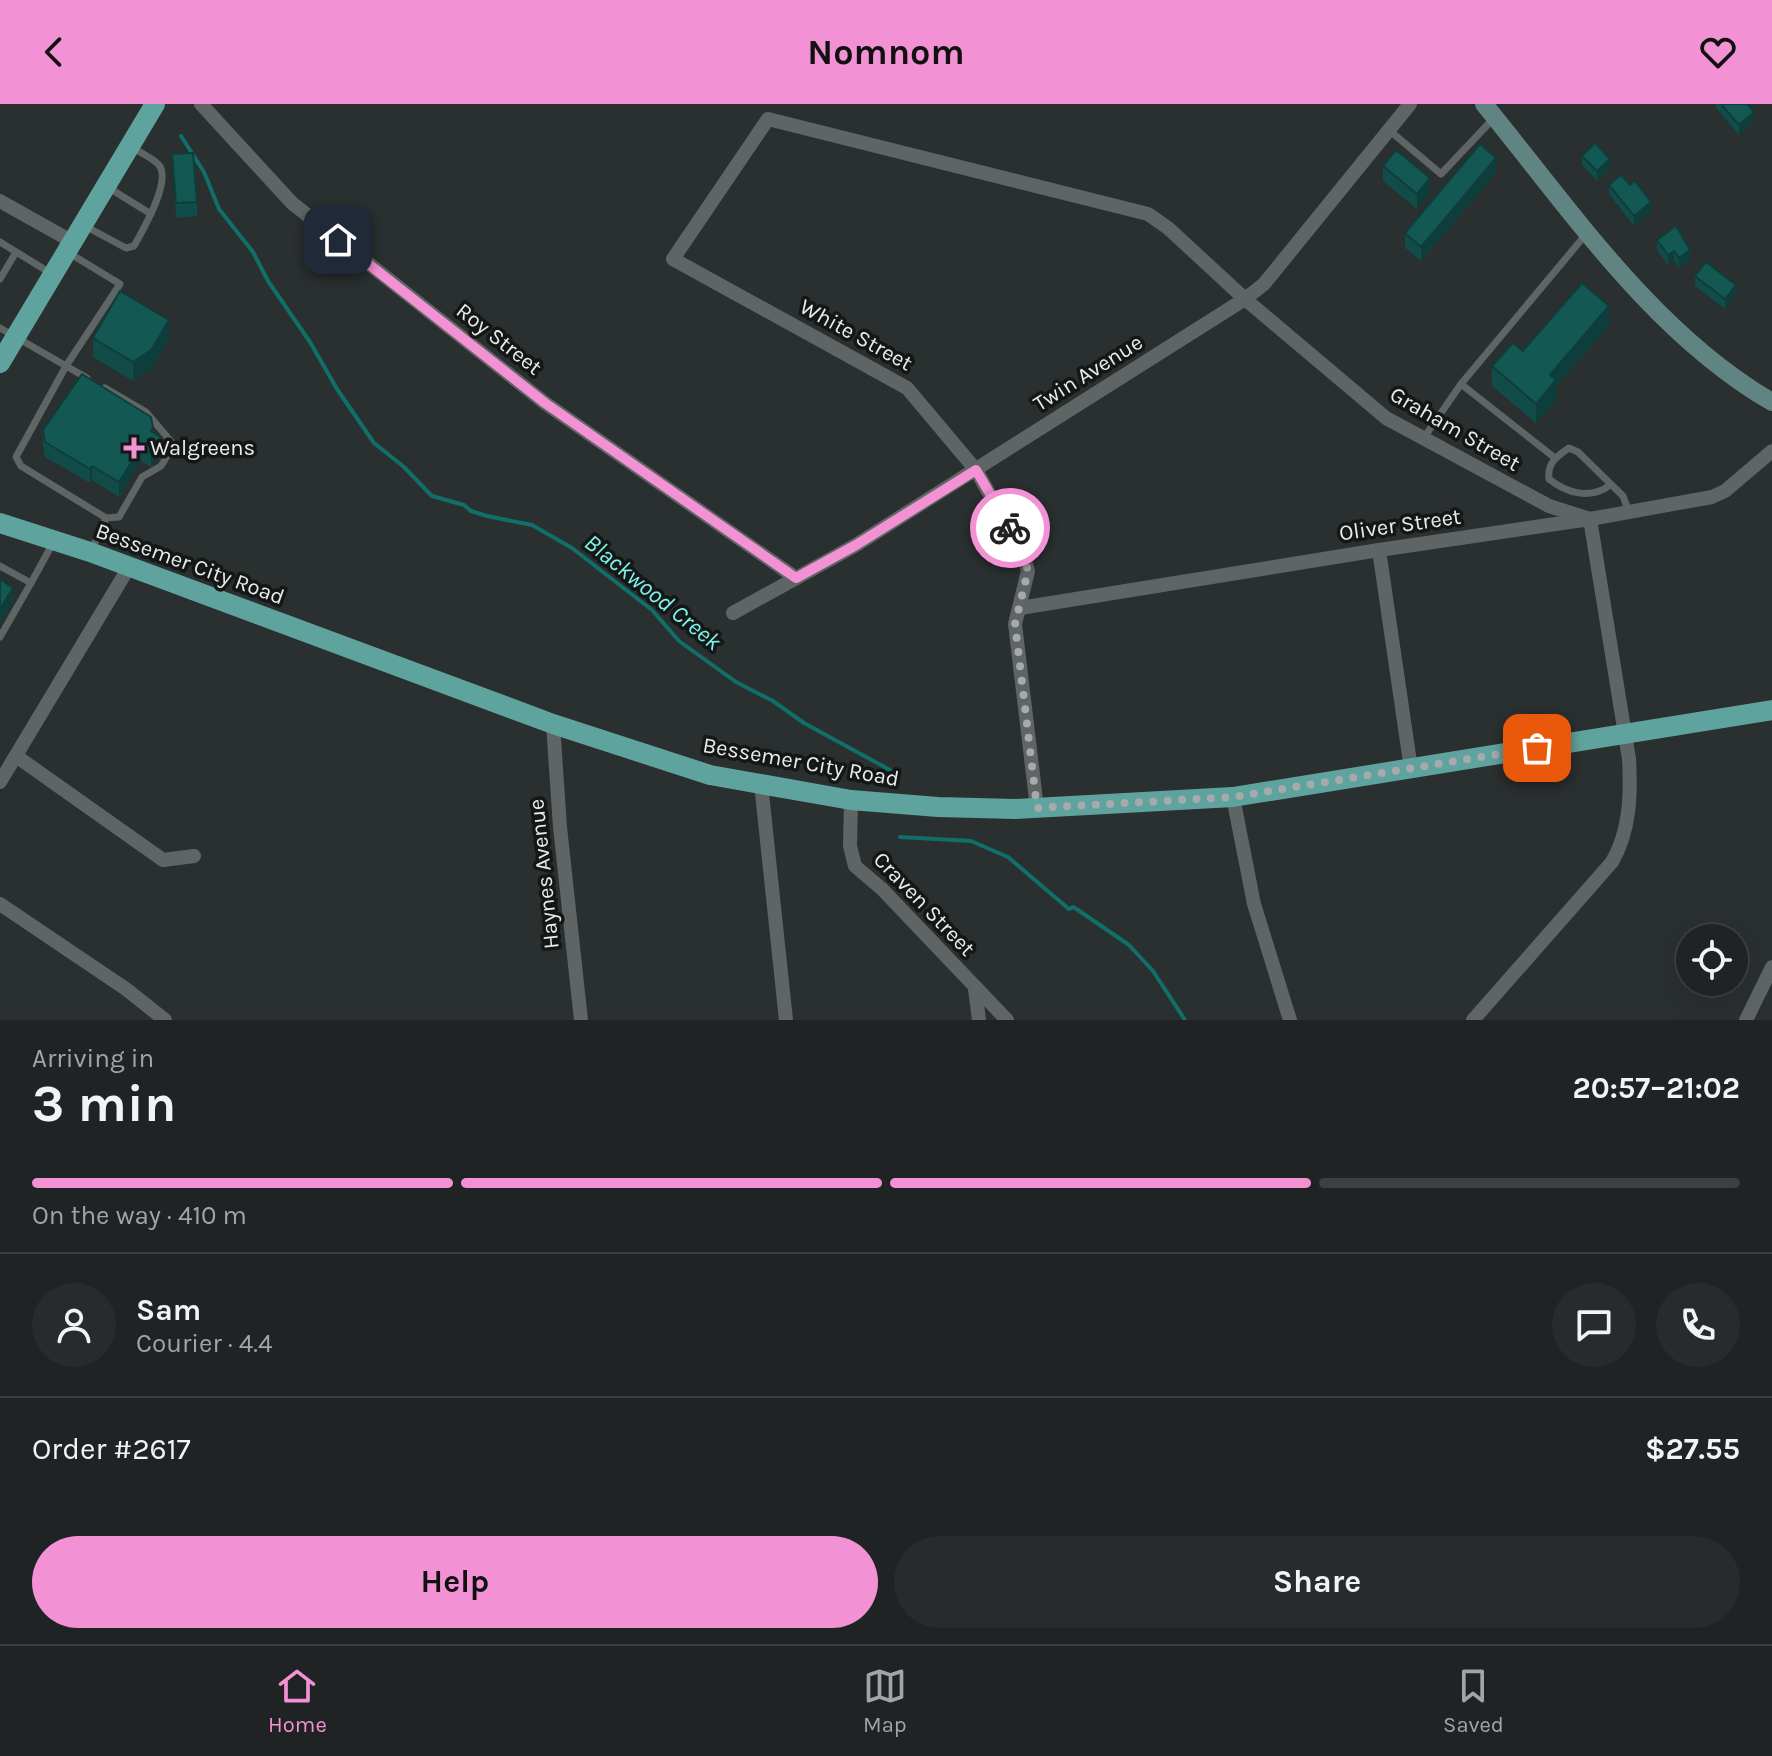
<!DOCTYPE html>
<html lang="en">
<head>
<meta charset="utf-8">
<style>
  :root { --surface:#202323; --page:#282b2b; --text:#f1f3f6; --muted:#a2a4a6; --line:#3d4041; --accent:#f391d5 }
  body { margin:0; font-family:Karla,sans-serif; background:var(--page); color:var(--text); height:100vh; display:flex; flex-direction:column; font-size:30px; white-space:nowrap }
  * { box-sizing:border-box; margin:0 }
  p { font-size:26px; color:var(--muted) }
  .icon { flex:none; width:44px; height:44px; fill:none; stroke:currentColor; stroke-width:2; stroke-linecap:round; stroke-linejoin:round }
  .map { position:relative; height:916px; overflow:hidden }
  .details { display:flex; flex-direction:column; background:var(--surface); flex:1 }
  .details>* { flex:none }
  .controls { position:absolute; left:1676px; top:820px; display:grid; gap:16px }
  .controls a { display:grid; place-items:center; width:72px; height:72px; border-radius:50%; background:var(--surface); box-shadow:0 8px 32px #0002,0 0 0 2px var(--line); font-size:40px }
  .pin { position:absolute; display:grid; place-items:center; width:68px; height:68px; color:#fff; margin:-34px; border-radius:16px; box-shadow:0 4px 12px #0006 }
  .courier { position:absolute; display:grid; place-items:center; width:80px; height:80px; margin:-40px; border:6px solid #f391d5; border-radius:50%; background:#fff; color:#222; box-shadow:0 2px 10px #0007 }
  .overview em { font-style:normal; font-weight:700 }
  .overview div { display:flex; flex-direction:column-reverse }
  .overview { display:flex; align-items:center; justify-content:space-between; height:136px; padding:0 32px }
  h1 { font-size:52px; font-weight:700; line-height:60px }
  .bar { display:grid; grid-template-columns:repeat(4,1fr); gap:12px 8px; align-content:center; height:96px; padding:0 32px }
  .bar i { height:10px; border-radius:6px; background:var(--line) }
  .bar .selected { background:var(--accent) }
  .bar p { grid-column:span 4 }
  .line { display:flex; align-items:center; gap:20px; padding:0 32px; border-top:2px solid var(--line) }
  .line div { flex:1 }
  .round { display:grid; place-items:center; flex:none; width:84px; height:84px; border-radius:42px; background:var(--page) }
  .cta { display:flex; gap:16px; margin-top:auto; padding:16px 32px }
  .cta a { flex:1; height:92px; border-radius:48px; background:var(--accent); color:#111; font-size:32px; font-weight:700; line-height:92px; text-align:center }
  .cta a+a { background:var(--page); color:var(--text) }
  header { display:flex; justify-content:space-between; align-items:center; height:104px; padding:0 32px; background:var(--accent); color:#111; font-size:36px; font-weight:700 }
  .dock { display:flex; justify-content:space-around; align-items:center; height:112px; border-top:2px solid var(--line); background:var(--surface); font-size:22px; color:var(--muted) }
  .dock a { display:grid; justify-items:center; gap:4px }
  .dock .selected { color:var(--accent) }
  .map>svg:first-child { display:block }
</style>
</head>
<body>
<header><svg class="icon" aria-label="back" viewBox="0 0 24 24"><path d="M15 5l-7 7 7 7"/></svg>Nomnom<svg class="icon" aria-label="heart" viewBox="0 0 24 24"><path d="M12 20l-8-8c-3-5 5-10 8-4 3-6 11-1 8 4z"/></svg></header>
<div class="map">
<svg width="1772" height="916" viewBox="0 0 1772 916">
  <rect width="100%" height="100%" fill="#2a2f2f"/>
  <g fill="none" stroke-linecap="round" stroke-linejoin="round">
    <g stroke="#116f6a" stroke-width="4">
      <polyline points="181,32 204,68 219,105 253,148 268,177 310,238 337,285 374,339 404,363 432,392 464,401 471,407 487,412 532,421 572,444 652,506 679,537 736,578 773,597 804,619 890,666"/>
      <polyline points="900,733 971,737 1008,753 1069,805 1073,803 1078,806 1129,841 1153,867 1185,916"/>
    </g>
    <g stroke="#5f6565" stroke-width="7">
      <polyline points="1389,26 1441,70 1494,14"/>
      <polyline points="109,84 151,110"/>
      <path d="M 85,122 L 126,144 L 134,142 C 143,126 173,75 158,60 C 151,53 139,48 131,43"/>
      <polyline points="0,138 52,170"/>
      <polyline points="69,149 120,180 66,262 16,353 21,362 106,414 119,413 142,373 161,362 174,341 146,308 105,284"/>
      <polyline points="0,175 16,148"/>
      <polyline points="0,224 87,274"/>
      <polyline points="1461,280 1555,354"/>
      <polyline points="1423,335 1461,280 1587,129"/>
      <path d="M 1610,381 C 1591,396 1566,389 1549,375 C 1547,359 1557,352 1569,344 L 1578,348 L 1623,392 L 1629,408"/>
      <polyline points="91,447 106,414"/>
      <polyline points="0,462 31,479 53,439"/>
      <polyline points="0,533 31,479"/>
    </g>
    <g stroke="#5f6565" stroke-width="14">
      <polyline points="201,0 292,99 545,299 796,474"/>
      <polyline points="0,97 73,138"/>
      <polyline points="1379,446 1411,665"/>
      <polyline points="1020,504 1379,446 1590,415 1712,393 1725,387 1772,347"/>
      <polyline points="733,509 856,441 1245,195 1264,180 1410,0"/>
      <polyline points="553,620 560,723 581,916"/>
      <polyline points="16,652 163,756 194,752"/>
      <polyline points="0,678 129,463"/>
      <polyline points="761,680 786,916"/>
      <polyline points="1233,693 1254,800 1290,916"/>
      <polyline points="851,696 850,742 855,762 882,785 1007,916"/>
      <path d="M 1037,704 L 1015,520 L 1028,467 L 1023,450 L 976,366 L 907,284 L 673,155 L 768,15 L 1148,110 L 1168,124 L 1245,195 L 1386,314 L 1549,402 L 1590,415 L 1629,655 C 1631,691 1630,727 1612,758 L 1473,916"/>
      <polyline points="0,800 126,885 165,916"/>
      <polyline points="975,885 979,916"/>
      <polyline points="1746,916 1772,863"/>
    </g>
    <path stroke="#5f8482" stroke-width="18" d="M 1484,0 C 1570,105 1653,229 1772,298"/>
    <g stroke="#5fa39f" stroke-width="20">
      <polyline points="0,259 155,0"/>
      <polyline points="0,419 90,448 553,620 710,671 851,696 938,703 1015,705 1233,693 1772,606"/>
    </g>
  </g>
  <g fill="#114c48">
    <polygon points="1716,0 1747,0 1754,18 1739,31 1716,4"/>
    <polygon points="172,50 197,98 197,112 176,114"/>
    <polygon points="1582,52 1610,64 1597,77 1582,61"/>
    <polygon points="1383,62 1430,88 1417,105 1383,77"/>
    <polygon points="1496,69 1421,157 1405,144 1405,129"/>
    <polygon points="1609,81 1651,108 1634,122 1609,90"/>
    <polygon points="1657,136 1690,156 1679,164 1674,156 1668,161 1657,146"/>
    <polygon points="1695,172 1736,190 1725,205 1695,182"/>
    <polygon points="1609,221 1556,283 1556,296 1536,319 1492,282 1492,262 1523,247"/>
    <polygon points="93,234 169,236 151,266 133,277 93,253"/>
    <polygon points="43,326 153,328 161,347 151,363 141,357 119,393 92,376 90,379 45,353 43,341"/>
  </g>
  <g fill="#0e3e3b">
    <polygon points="1754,8 1754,18 1739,31 1739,21"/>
    <polygon points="1496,54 1496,69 1421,157 1421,143"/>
    <polygon points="1610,55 1610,64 1597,77 1597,67"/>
    <polygon points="1430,74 1430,88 1417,105 1417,90"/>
    <polygon points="1651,98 1651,108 1634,122 1634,112"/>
    <polygon points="1690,146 1690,156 1679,164 1679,154"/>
    <polygon points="1674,147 1674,156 1668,161 1668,151"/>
    <polygon points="1736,181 1736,190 1725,205 1725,195"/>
    <polygon points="1609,202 1609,221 1556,283 1556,296 1536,319 1536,300 1550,271"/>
    <polygon points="169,216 169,236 151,266 133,277 133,258"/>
    <polygon points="161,333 161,347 151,363 151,349"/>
    <polygon points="141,343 141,357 119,393 119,378"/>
    <polygon points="92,362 92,376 90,379 90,365"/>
    <polygon points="13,484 13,498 0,520 0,505"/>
  </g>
  <g fill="#145854" stroke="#0e3e3b" stroke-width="2">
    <polygon points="1721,0 1747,0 1754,8 1739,21"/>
    <polygon points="1595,39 1610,55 1597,67 1582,52"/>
    <polygon points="1480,40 1496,54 1421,143 1405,129"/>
    <polygon points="1396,46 1430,74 1417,90 1383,62"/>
    <polygon points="193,49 197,98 176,99 172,50"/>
    <polygon points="1621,71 1630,81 1635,77 1651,98 1634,112 1609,81"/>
    <polygon points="1676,122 1690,146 1679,154 1674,147 1668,151 1657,136"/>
    <polygon points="1706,158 1736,181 1725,195 1695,172"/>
    <polygon points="1582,179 1609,202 1550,271 1556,276 1536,300 1492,262 1513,239 1523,247"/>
    <polygon points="120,187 169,216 151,246 133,258 93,234"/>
    <polygon points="82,270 151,313 153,323 151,327 161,333 151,349 141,343 119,378 92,362 90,365 45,338 43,326"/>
    <polygon points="0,475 13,484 0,505"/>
  </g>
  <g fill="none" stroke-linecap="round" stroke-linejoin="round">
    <polyline stroke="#a6aaaa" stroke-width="8" stroke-dasharray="0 14.4" points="1010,424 1023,450 1028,467 1015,520 1037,704 1233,693 1537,644"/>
    <polyline stroke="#f391d5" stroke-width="10" points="338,136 545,299 796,474 856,441 976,366 1010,424"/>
  </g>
  <path fill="#f391d5" stroke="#151717" stroke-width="3" d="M130 332h8v8h8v8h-8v8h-8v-8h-8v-8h8z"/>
  <g text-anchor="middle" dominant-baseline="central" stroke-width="7" stroke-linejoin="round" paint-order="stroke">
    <g font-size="22" fill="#e8ecec" stroke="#151717">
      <text transform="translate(856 231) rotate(29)">White Street</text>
      <text transform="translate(499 235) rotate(38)">Roy Street</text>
      <text transform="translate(1088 269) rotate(-32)">Twin Avenue</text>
      <text transform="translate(1455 325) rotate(30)">Graham Street</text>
      <text transform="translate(1400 421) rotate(-8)">Oliver Street</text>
      <text transform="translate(190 460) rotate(20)">Bessemer City Road</text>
      <text transform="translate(801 658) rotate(10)">Bessemer City Road</text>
      <text transform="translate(544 770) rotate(-96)">Haynes Avenue</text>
      <text transform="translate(924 800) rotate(46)">Craven Street</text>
    </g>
    <g font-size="22" fill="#e8ecec" stroke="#151717" text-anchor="start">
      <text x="150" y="344">Walgreens</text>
    </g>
    <g font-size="24" font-style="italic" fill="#7af4eb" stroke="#151717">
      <text transform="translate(653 488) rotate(39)">Blackwood Creek</text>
    </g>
  </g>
</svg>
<div class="controls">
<a><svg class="icon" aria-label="locate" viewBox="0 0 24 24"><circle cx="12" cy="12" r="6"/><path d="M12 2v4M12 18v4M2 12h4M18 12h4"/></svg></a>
</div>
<div class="pin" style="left:1537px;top:644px;background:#ea580c"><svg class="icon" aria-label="bag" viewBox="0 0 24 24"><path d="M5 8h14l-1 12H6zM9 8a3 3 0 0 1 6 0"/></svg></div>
<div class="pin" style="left:338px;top:136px;background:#1f2937"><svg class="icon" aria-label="home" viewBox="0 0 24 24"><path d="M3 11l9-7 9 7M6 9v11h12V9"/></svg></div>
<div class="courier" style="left:1010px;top:424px"><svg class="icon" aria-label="bike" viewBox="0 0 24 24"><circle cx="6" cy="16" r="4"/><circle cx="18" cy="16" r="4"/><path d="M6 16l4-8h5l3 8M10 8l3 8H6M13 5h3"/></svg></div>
</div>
<section class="details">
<div class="overview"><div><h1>3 min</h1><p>Arriving in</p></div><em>20:57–21:02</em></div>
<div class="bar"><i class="selected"></i><i class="selected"></i><i class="selected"></i><i></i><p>On the way · 410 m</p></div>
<div class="line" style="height:144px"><a class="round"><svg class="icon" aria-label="person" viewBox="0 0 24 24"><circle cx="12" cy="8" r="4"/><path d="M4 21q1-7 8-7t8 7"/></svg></a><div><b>Sam</b><p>Courier · 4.4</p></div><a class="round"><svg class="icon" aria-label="chat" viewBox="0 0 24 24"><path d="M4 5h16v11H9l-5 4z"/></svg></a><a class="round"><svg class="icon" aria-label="phone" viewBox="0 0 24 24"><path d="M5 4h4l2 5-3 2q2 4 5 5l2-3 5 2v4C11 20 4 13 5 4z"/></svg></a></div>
<div class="line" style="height:104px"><div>Order #2617</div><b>$27.55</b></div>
<div class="cta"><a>Help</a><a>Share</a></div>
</section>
<nav class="dock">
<a class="selected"><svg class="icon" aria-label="home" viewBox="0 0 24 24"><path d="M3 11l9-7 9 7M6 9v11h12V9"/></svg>Home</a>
<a><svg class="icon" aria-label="map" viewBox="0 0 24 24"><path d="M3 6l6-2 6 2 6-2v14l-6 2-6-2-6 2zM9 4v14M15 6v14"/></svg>Map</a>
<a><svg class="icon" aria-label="saved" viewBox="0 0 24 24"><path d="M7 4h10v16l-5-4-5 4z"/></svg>Saved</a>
</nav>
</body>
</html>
